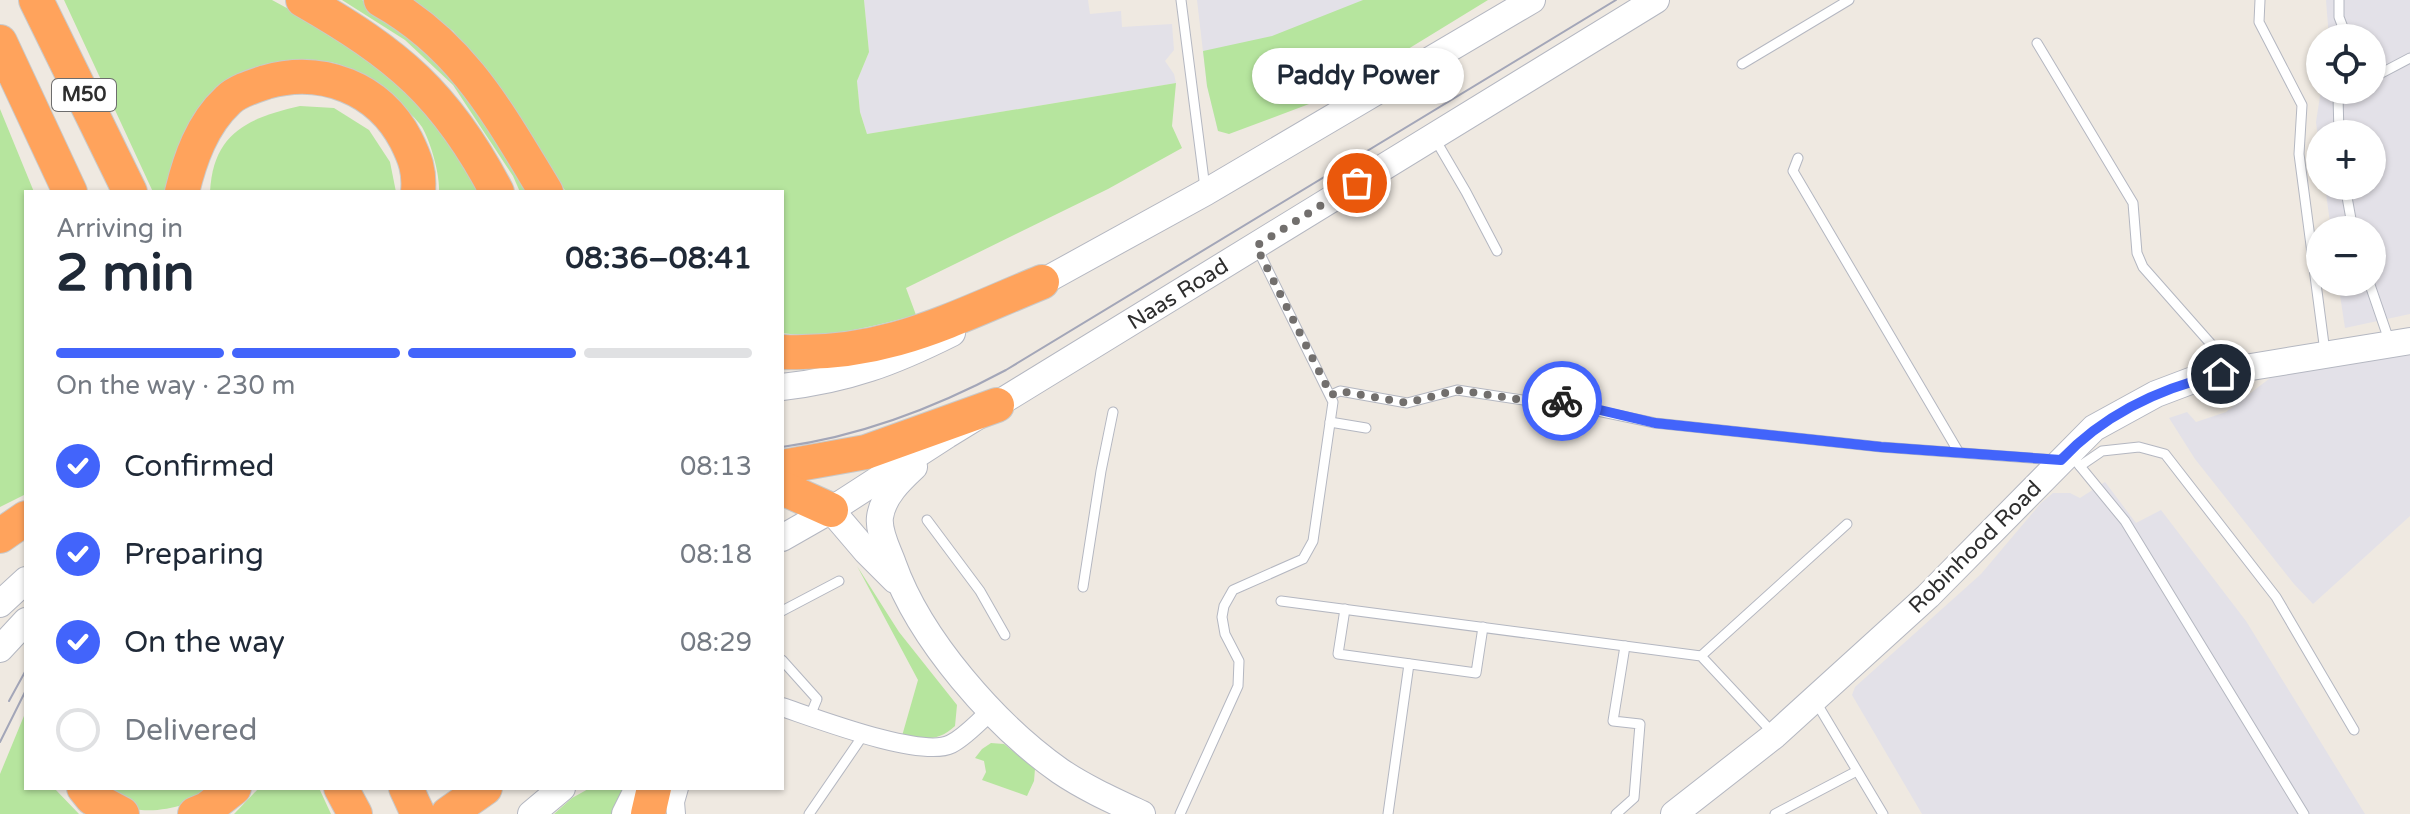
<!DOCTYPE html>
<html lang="en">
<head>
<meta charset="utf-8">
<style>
  :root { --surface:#fff; --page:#f2f2f3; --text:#1f2937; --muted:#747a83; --line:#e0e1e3; --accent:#4264fb }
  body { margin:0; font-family:"Varela Round",sans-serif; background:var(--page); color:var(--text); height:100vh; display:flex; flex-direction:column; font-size:30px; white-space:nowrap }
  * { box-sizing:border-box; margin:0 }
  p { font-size:26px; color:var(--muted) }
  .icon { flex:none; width:44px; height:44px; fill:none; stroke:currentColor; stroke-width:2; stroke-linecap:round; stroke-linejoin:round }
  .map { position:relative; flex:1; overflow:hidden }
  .panel { position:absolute; left:24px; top:190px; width:760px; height:600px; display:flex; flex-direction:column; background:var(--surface); border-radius:0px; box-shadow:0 2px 6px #0004 }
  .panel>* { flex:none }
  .buttons { position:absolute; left:2306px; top:24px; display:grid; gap:16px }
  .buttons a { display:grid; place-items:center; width:80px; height:80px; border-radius:50%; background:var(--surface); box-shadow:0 2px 6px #0004; font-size:40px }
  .pin { position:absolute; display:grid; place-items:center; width:68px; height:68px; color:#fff; margin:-34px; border:4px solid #fff; border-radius:50%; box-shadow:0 2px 8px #0007 }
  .courier { position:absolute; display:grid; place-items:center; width:80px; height:80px; margin:-40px; border:6px solid #4264fb; border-radius:50%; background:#fff; color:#222; box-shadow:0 2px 10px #0007 }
  .bubble { position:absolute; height:56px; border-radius:28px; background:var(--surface); box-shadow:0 2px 6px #0004; font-size:26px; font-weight:700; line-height:56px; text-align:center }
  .head em { font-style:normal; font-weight:700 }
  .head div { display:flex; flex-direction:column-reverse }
  .head { display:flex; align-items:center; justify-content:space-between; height:136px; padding:0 32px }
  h1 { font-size:52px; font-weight:700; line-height:60px }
  .bar { display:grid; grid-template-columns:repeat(4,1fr); gap:12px 8px; align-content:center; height:96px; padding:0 32px }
  .bar i { height:10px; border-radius:6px; background:var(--line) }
  .bar .current { background:var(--accent) }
  .bar p { grid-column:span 4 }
  ol { padding:0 32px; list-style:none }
  li { display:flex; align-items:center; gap:24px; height:88px }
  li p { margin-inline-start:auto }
  li .icon { padding:8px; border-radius:50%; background:var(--accent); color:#fff; stroke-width:4 }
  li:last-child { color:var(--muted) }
  li i { width:44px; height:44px; border:4px solid var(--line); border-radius:50% }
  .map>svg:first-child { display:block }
</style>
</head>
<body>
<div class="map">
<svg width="2410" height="814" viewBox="0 0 2410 814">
  <rect width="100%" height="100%" fill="#efe9e1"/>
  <g fill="#e3e1e8">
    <polygon points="864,0 1088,0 1090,14 1121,11 1122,27 1172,24 1174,50 1165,61 1174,74 1176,83 867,134 860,112 857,81 869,52"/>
    <polygon points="1197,0 1483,0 1218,131 1207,86"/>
    <polygon points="2326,0 2410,0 2410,314 2345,328 2338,282 2372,282 2372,230 2331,230 2325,186 2372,186 2372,134 2320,134 2320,153 2316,122 2321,90 2372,90 2372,38 2329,38"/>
    <polygon points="2410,355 2410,516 2313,604 2294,584 2195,459 2169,418 2187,412 2196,422 2226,412 2274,375"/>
    <polygon points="2105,482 2136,523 2161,510 2246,621 2365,814 1922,814 1852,695 1855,687 1981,574 2041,503 2053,493 2070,493 2080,498"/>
  </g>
  <g fill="#b6e59e">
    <path d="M 64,0 L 272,0 L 342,38 L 404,83 L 485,192 L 439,192 C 440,174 431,143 422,127 C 412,110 358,70 338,64 C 310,56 281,65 253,71 L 172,192 L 153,192 Z"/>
    <polygon points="342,0 362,0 378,8 454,69 533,192 520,192 513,176 453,85 405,40"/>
    <path d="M 410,0 L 864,0 L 869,52 L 857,81 L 860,112 L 867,134 L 1176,83 L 1172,126 L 1182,148 L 1108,189 L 906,288 L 916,315 C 873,326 826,340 782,333 L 782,192 L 566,192 L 507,99 L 453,31 Z"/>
    <polygon points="1363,0 1488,0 1333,95 1229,134 1218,131 1207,86 1203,51 1272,36"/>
    <path d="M 300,106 L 334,108 L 369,130 L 390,162 L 396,192 L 210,192 C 213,132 249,118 300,106 Z"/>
    <polygon points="0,109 34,192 26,192 26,494 0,507"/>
    <path d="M 857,566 L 899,632 L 957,705 L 955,726 C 938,742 924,739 902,736 L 918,680 Z"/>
    <polygon points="26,711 26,788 54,788 79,814 0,814 0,774"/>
    <polygon points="991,743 1004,744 1035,769 1034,781 1027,796 982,780 986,772 984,761 975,758 982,749"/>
    <path d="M 95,788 L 216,788 C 196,804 160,814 134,809 C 121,804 107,795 95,788 Z"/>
    <polygon points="259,788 319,788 331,814 234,814"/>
    <polygon points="590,788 626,788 615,814 554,814 572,798"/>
  </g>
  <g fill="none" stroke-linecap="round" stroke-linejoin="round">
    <g stroke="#b4b7c1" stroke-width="11">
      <g id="lane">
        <polyline points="1181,0 1205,188"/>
        <polyline points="2260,0 2259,22 2302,105 2299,154 2325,352"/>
        <polyline points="2339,0 2339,17 2347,38"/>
        <polyline points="2037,43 2133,203 2137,253 2143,267 2211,344 2220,370"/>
        <polyline points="1742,64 1849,0"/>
        <polyline points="2372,78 2410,58"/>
        <polyline points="2339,134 2338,96 2350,90"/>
        <polyline points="1435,139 1466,192 1497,251"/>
        <polyline points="1798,158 1793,171 1958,451"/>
        <polyline points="2345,186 2353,230"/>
        <polyline points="2369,282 2390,343"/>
        <polyline points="1331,395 1340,391 1407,403 1457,390 1542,403 1567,401 1588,409 1655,423 1881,447 2057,460"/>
        <polyline points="1330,422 1366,428"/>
        <polyline points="2070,454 2125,521 2304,814"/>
        <polyline points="2080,466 2102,451 2139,447 2165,454 2276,597 2354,730"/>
        <polyline points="927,520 980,591 1005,635"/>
        <polyline points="1083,587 1101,471 1113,412"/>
        <polyline points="1281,601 1701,656 1773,733"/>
        <polyline points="1345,609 1338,654 1476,673 1483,627"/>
        <polyline points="782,611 839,581"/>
        <polyline points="1701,656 1847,524"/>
        <polyline points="782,660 817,699 810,716"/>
        <polyline points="1816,702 1883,814"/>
        <polyline points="809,814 864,734"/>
        <polyline points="1180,814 1238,686 1239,661 1225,634 1222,617 1224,606 1233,590 1303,559 1313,541 1333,402 1257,248"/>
        <polyline points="1388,814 1409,664"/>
        <polyline points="1616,814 1634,798 1640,724 1613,721 1625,646"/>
        <polyline points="1775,814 1855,772"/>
      </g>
    </g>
    <g stroke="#b4b7c1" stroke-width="20">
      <g id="street">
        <path d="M 782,707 C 815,718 922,759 951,744 C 965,737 978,722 990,712"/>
        <polyline points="676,814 675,802 679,788"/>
      </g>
    </g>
    <g stroke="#b4b7c1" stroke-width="28">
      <g id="secondary">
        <polyline points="1028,290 1206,192 1532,0"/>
        <path d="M 782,387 C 847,380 894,362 952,333"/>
        <path d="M 914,467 C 900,480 883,496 880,517 C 878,532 888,550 893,564 C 920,640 995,725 1060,771 C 1085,788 1114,801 1142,814"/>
        <polyline points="831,510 866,551 895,580"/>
        <polyline points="782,538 831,510 947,435 1656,0"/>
        <polyline points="0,604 26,580"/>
        <polyline points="0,649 26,621"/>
        <polyline points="531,814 562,788"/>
        <polyline points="625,814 638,788"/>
        <polyline points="1674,814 1775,735 1928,596 2094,428 2156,394 2193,380 2245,368 2410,341"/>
      </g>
    </g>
    <g stroke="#c9c9c9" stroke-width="36">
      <g id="highway">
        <polyline points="36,0 130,192"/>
        <path d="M 303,0 C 397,54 446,94 497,192"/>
        <path d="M 381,0 C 463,46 499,115 546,192"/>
        <polyline points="0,42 70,192"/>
        <path d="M 182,192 C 190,159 202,124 228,100 C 237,91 254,86 266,82 C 322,66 379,88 406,140 C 415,158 420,171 418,192"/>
        <path d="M 782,352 C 886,356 949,320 1042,282"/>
        <polyline points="782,467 866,452 997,405"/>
        <polyline points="782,488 831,510"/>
        <polyline points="0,536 26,518"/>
        <polyline points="84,788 92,798 122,814"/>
        <polyline points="341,788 355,814"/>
        <polyline points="406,788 418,814"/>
        <polyline points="195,814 207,809 234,788"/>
        <polyline points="448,814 485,788"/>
        <polyline points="648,814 654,788"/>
      </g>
    </g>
    <use href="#lane" stroke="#fff" stroke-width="9"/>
    <use href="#street" stroke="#fff" stroke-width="18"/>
    <use href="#secondary" stroke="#fff" stroke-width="26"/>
    <use href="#highway" stroke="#ffa35c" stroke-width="34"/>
    <g stroke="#a3a6b8" stroke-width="2">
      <path d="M 782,447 C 862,436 935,408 1006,370 L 1616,0"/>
      <polyline points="9,701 26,670"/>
      <polyline points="0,742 26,690"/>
    </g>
  </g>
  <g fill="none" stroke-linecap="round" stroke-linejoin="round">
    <polyline stroke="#726f6d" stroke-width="8" stroke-dasharray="0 14.4" points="1357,183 1256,246 1331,395 1340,391 1407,403 1457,390 1542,403 1562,401"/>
    <path stroke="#4264fb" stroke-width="10" d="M 1562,401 L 1655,423 L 1881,447 L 2061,460 C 2104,414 2160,388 2221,374"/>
  </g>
  <g text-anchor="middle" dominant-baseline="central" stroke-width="7" stroke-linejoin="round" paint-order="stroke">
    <rect fill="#fff" stroke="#6d6d6d" stroke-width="2" x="52" y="79" width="64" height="32" rx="6"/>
    <g font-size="20" font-weight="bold" fill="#2e2e2e">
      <text x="84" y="95">M50</text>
    </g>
    <g font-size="22" fill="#2e2e2e" stroke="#fff">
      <text transform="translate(1178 294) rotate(-32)">Naas Road</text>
      <text transform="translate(1975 547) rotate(-45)">Robinhood Road</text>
    </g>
  </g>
</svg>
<div class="buttons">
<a><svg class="icon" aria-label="locate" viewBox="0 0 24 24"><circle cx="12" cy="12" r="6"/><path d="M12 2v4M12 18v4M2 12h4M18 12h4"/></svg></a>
<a>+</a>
<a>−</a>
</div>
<div class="pin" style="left:1357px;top:183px;background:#ea580c"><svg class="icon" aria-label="bag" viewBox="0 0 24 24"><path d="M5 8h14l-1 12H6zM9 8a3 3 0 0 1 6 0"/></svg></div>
<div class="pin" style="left:2221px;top:374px;background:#1f2937"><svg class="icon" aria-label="home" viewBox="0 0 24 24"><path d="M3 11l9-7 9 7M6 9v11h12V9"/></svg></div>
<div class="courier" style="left:1562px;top:401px"><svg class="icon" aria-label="bike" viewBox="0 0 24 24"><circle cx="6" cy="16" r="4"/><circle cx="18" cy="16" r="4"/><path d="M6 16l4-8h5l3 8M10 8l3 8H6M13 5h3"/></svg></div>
<div class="bubble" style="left:1252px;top:48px;width:212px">Paddy Power</div>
<section class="panel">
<div class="head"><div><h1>2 min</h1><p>Arriving in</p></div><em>08:36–08:41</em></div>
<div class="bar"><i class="current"></i><i class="current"></i><i class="current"></i><i></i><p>On the way · 230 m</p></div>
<ol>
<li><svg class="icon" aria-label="check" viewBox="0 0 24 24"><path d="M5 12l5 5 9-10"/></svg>Confirmed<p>08:13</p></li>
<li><svg class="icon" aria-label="check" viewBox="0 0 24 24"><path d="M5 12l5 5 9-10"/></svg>Preparing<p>08:18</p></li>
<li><svg class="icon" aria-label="check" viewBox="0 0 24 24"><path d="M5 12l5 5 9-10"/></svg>On the way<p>08:29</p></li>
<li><i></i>Delivered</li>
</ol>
</section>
</div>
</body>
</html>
